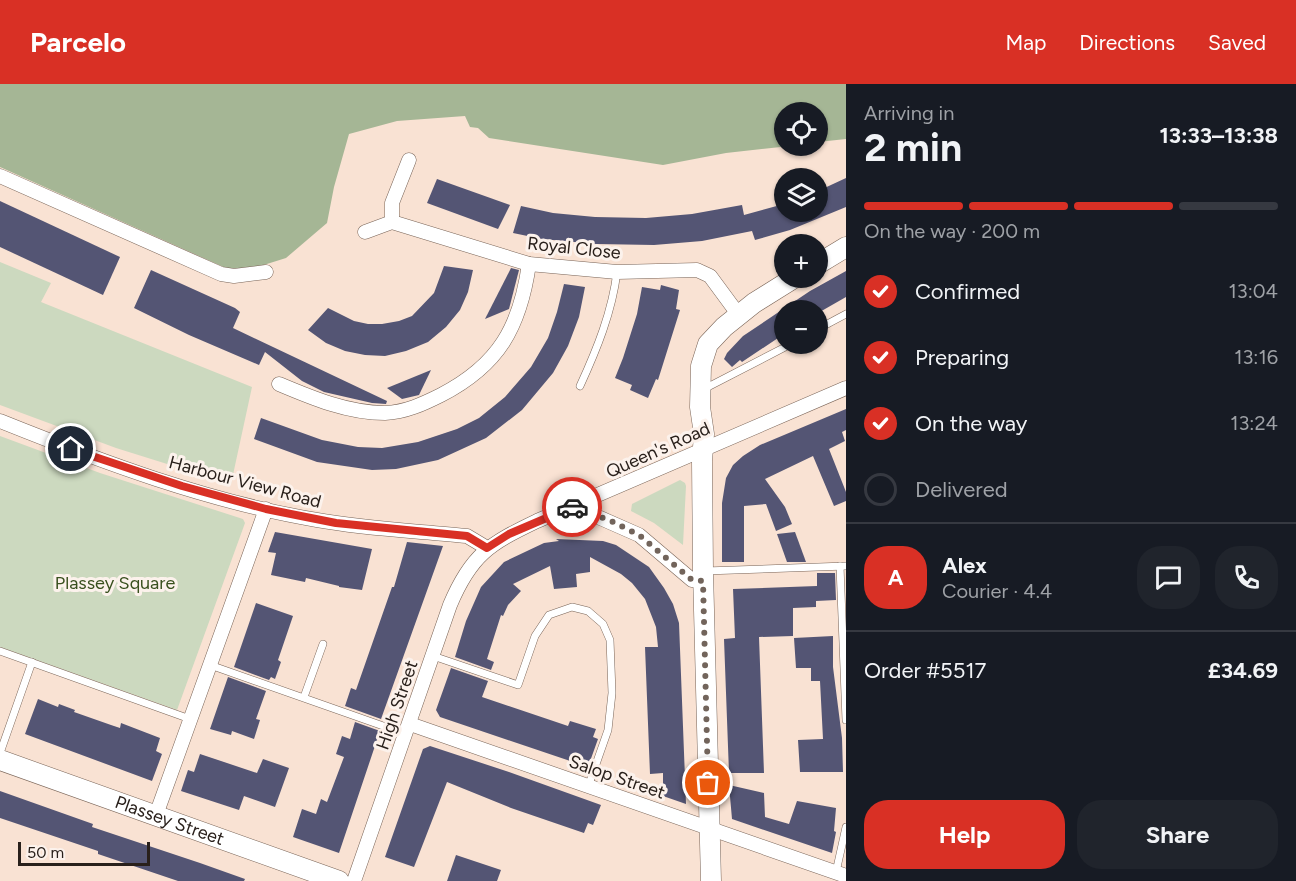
<!DOCTYPE html>
<html lang="en">
<head>
<meta charset="utf-8">
<style>
  :root { --surface:#171b24; --page:#20242c; --text:#f1f3f6; --muted:#9ea1a6; --line:#363941; --accent:#d93025 }
  body { margin:0; font-family:Figtree,sans-serif; background:var(--page); color:var(--text); height:100vh; display:flex; flex-direction:column; font-size:22px; white-space:nowrap }
  * { box-sizing:border-box; margin:0 }
  p { font-size:20px; color:var(--muted) }
  .icon { flex:none; width:33px; height:33px; fill:none; stroke:currentColor; stroke-width:2; stroke-linecap:round; stroke-linejoin:round }
  .map { position:relative; flex:1; overflow:hidden }
  .side { display:flex; flex-direction:column; background:var(--surface); width:450px }
  .side>* { flex:none }
  .fabs { position:absolute; left:774px; top:18px; display:grid; gap:12px }
  .fabs a { display:grid; place-items:center; width:54px; height:54px; border-radius:50%; background:var(--surface); box-shadow:0 2px 4px #0004; font-size:30px }
  .scale { position:absolute; left:18px; bottom:15px; width:132px; box-sizing:border-box; padding-left:6px; border:3px solid #29201b; border-top:0; font-size:16px; line-height:21px; white-space:nowrap; color:#29201b; -webkit-text-stroke:4px #fcf2ec; paint-order:stroke }
  .pin { position:absolute; display:grid; place-items:center; width:51px; height:51px; color:#fff; margin:-26px; border:3px solid #fff; border-radius:50%; box-shadow:0 2px 6px #0007 }
  .courier { position:absolute; display:grid; place-items:center; width:60px; height:60px; margin:-30px; border:4px solid #d93025; border-radius:50%; background:#fff; color:#222; box-shadow:0 2px 8px #0007 }
  .summary em { font-style:normal; font-weight:700 }
  .summary div { display:flex; flex-direction:column-reverse }
  .summary { display:flex; align-items:center; justify-content:space-between; height:102px; padding:0 18px }
  h1 { font-size:39px; font-weight:700; line-height:45px }
  .bar { display:grid; grid-template-columns:repeat(4,1fr); gap:9px 6px; align-content:center; height:72px; padding:0 18px }
  .bar i { height:8px; border-radius:4px; background:var(--line) }
  .bar .current { background:var(--accent) }
  .bar p { grid-column:span 4 }
  .line { display:flex; align-items:center; gap:15px; padding:0 18px; border-top:2px solid var(--line) }
  .line div { flex:1 }
  .round { display:grid; place-items:center; flex:none; width:63px; height:63px; border-radius:24px; background:var(--page) }
  ol { padding:0 18px; list-style:none }
  li { display:flex; align-items:center; gap:18px; height:66px }
  li p { margin-inline-start:auto }
  li .icon { padding:6px; border-radius:50%; background:var(--accent); color:#fff; stroke-width:4 }
  li:last-child { color:var(--muted) }
  li i { width:33px; height:33px; border:3px solid var(--line); border-radius:50% }
  .cta { display:flex; gap:12px; margin-top:auto; padding:12px 18px }
  .cta a { flex:1; height:69px; border-radius:24px; background:var(--accent); color:#fff; font-size:24px; font-weight:700; line-height:69px; text-align:center }
  .cta a+a { background:var(--page); color:var(--text) }
  header { display:flex; align-items:center; gap:36px; box-sizing:border-box; height:84px; padding:0 30px; background:var(--accent); color:#fff }
  header strong { font-size:28px }
  nav { display:flex; gap:33px; margin-inline-start:auto; font-size:21px }
  main { display:flex; flex:1; min-height:0 }
  .map>svg:first-child { display:block }
</style>
</head>
<body>
<header>
<strong>Parcelo</strong>
<nav><a>Map</a><a>Directions</a><a>Saved</a></nav>
</header>
<main>
<div class="map">
<svg width="846" height="797" viewBox="0 0 846 797">
  <rect width="100%" height="100%" fill="#f9e2d3"/>
  <g fill="#ccd9bf">
    <polygon points="0,178 51,199 41,218 252,303 231,400 116,364 0,321"/>
    <polygon points="0,352 100,389 243,435 245,439 177,626 0,563"/>
    <polygon points="680,396 685,399 686,402 683,461 654,439 631,427 632,420"/>
  </g>
  <polygon fill="#a5b695" points="0,0 846,0 846,55 818,58 818,28 784,28 784,62 790,62 726,69 663,81 489,54 478,44 470,43 465,32 397,37 349,50 334,103 327,139 286,174 254,184 228,185 0,83"/>
  <g fill="#545574">
    <polygon points="846,94 846,123 790,146 755,156 752,147 702,157 654,161 596,160 542,155 513,149 521,122 553,129 595,133 646,134 692,130 742,121 744,131 784,120 784,128 818,128 818,107"/>
    <polygon points="437,95 510,121 498,145 427,119"/>
    <polygon points="0,117 120,173 103,211 0,163"/>
    <polygon points="444,182 473,186 468,208 460,226 446,243 428,258 406,267 385,272 365,271 345,267 326,259 308,246 328,224 354,237 368,240 382,240 399,237 412,232 434,209"/>
    <polygon points="511,184 519,186 509,225 485,235"/>
    <polygon points="151,186 235,224 240,228 233,244 387,317 386,320 372,319 324,308 302,297 265,268 259,281 189,251 134,224"/>
    <polygon points="846,187 846,213 818,229 818,226 784,226 784,250 742,278 740,276 732,283 724,275 727,269 743,252 810,207"/>
    <polygon points="564,200 585,203 579,233 568,262 553,289 522,326 486,354 438,376 396,385 372,386 317,378 254,355 261,334 322,356 358,363 382,364 418,358 457,345 479,334 505,313 531,283 548,254 557,228"/>
    <polygon points="661,201 679,206 676,225 680,226 658,296 656,295 648,314 630,306 632,301 615,294 623,274 637,230 642,203 660,206"/>
    <polygon points="431,286 419,311 402,315 387,304"/>
    <polygon points="846,325 846,346 842,348 845,357 829,365 846,408 846,417 834,422 813,372 765,395 785,423 792,440 776,447 766,420 744,422 744,478 722,478 722,419 726,394 733,381 743,372 760,361"/>
    <polygon points="275,448 372,465 362,506 339,503 339,502 306,494 305,498 271,491 276,469 268,468"/>
    <polygon points="795,448 806,478 787,478 777,450"/>
    <polygon points="556,455 603,457 616,461 649,483 664,504 673,520 679,539 686,720 663,712 663,689 650,690 645,563 658,563 656,543 645,515 632,499 621,490 590,473 590,488 576,490 577,503 554,505 550,482 513,500 521,507 508,521 503,532 501,531 487,575 494,578 491,586 455,573 466,537 481,503 504,478 544,459 559,457"/>
    <polygon points="407,458 443,462 381,635 345,622 351,604 356,606 392,503 394,503"/>
    <polygon points="817,489 835,489 836,516 816,517 816,523 793,524 793,552 759,553 764,689 729,689 724,555 735,554 733,505 817,502"/>
    <polygon points="256,519 293,532 278,576 281,578 275,595 271,593 269,596 234,583"/>
    <polygon points="833,552 833,583 842,654 843,688 800,688 798,656 823,655 820,597 811,597 811,584 796,584 794,554"/>
    <polygon points="451,584 488,597 482,613 568,642 570,637 596,645 593,653 598,655 588,683 440,633 436,626"/>
    <polygon points="228,593 266,607 256,635 260,636 254,655 232,647 231,651 210,645"/>
    <polygon points="38,615 58,623 59,620 75,626 74,628 111,641 120,644 121,639 160,654 156,667 162,670 152,697 25,650"/>
    <polygon points="355,638 380,647 339,769 293,753 302,725 316,730 321,715 327,718 344,673 336,670 342,652 350,655"/>
    <polygon points="430,662 509,688 601,721 593,741 588,739 584,749 511,724 447,698 414,783 385,773 423,665"/>
    <polygon points="200,670 257,689 263,675 289,684 275,723 244,712 239,726 181,707 188,686 194,688"/>
    <polygon points="729,701 764,709 765,733 789,740 797,717 836,724 834,747 836,748 832,769 732,735"/>
    <polygon points="0,707 93,740 92,743 200,779 245,795 244,797 178,797 98,770 98,767 0,734"/>
    <polygon points="456,771 501,786 497,797 447,797"/>
  </g>
  <g fill="none" stroke-linecap="round" stroke-linejoin="round">
    <g stroke="#796457" stroke-width="8">
      <g id="lane">
        <polyline points="818,245 846,230"/>
        <path d="M 580,302 C 597,265 612,228 617,188"/>
        <polyline points="702,306 791,260"/>
        <polyline points="840,482 846,636"/>
        <polyline points="705,487 846,482"/>
        <polyline points="0,567 190,635"/>
        <polyline points="433,572 518,601 535,552 549,531 572,523 588,527 603,540 610,556 612,609 608,646 588,703"/>
        <polyline points="210,581 406,650"/>
        <polyline points="304,613 323,560"/>
        <polyline points="0,669 32,578"/>
        <polyline points="836,788 846,743"/>
      </g>
    </g>
    <g stroke="#796457" stroke-width="15">
      <g id="street">
        <polyline points="0,92 221,190 234,192 266,188"/>
        <polyline points="392,138 392,119 409,76"/>
        <polyline points="365,148 392,138 529,180 617,188 697,186 710,192 738,230"/>
        <path d="M 279,300 C 312,314 348,329 385,329 C 406,328 423,320 441,311 C 499,281 520,243 529,180"/>
        <path d="M 0,337 C 102,378 209,418 317,436 C 367,445 418,447 467,452 L 487,464"/>
        <polyline points="573,422 639,451 692,496 703,497"/>
        <path d="M 410,640 C 555,691 700,742 846,792"/>
        <polyline points="156,731 266,425"/>
        <path d="M 354,797 L 450,521 C 471,471 489,460 537,437 L 846,304"/>
      </g>
    </g>
    <g stroke="#796457" stroke-width="21">
      <g id="secondary">
        <polyline points="818,180 846,163"/>
        <path id="s1" d="M 0,676 L 339,797"/>
        <polyline points="711,797 703,487 702,377 704,350 700,323 701,282 708,260 724,243 754,219 794,194"/>
      </g>
    </g>
    <use href="#lane" stroke="#fff" stroke-width="7"/>
    <use href="#street" stroke="#fff" stroke-width="14"/>
    <use href="#secondary" stroke="#fff" stroke-width="20"/>
  </g>
  <g fill="none" stroke-linecap="round" stroke-linejoin="round">
    <polyline stroke="#72645b" stroke-width="6" stroke-dasharray="0 10.8" points="572,423 609,436 639,451 692,496 703,497 708,699"/>
    <polyline stroke="#d93025" stroke-width="8" points="71,365 182,402 266,425 336,439 467,452 487,464 509,450 572,423"/>
  </g>
  <g text-anchor="middle" dominant-baseline="central" stroke-width="6" stroke-linejoin="round" paint-order="stroke">
    <g font-size="18" fill="#29201b" stroke="#fcf2ec">
      <text transform="translate(574 164) rotate(6)">Royal Close</text>
      <text transform="translate(658 366) rotate(-24)">Queen's Road</text>
      <text transform="translate(245 398) rotate(15)">Harbour View Road</text>
      <text transform="translate(397 621) rotate(-71)">High Street</text>
      <text transform="translate(617 693) rotate(19)">Salop Street</text>
      <text stroke="none"><textPath href="#s1" startOffset="180">Plassey Street</textPath></text>
    </g>
    <g font-size="18" fill="#39501e" stroke="#fcf2ec">
      <text x="115" y="499">Plassey Square</text>
    </g>
  </g>
</svg>
<div class="fabs">
<a><svg class="icon" aria-label="locate" viewBox="0 0 24 24"><circle cx="12" cy="12" r="6"/><path d="M12 2v4M12 18v4M2 12h4M18 12h4"/></svg></a>
<a><svg class="icon" aria-label="layers" viewBox="0 0 24 24"><path d="M12 4l9 5-9 5-9-5zM3 14l9 5 9-5"/></svg></a>
<a>+</a>
<a>−</a>
</div>
<div class="scale">50 m</div>
<div class="pin" style="left:708px;top:699px;background:#ea580c"><svg class="icon" aria-label="bag" viewBox="0 0 24 24"><path d="M5 8h14l-1 12H6zM9 8a3 3 0 0 1 6 0"/></svg></div>
<div class="pin" style="left:71px;top:365px;background:#1f2937"><svg class="icon" aria-label="home" viewBox="0 0 24 24"><path d="M3 11l9-7 9 7M6 9v11h12V9"/></svg></div>
<div class="courier" style="left:572px;top:423px"><svg class="icon" aria-label="car" viewBox="0 0 24 24"><path d="M5 17H2v-5l4-1 3-4h7l3 4 3 1v5h-3M9 17h6M6 11h13"/><circle cx="7" cy="17" r="2"/><circle cx="17" cy="17" r="2"/></svg></div>
</div>
<section class="side">
<div class="summary"><div><h1>2 min</h1><p>Arriving in</p></div><em>13:33–13:38</em></div>
<div class="bar"><i class="current"></i><i class="current"></i><i class="current"></i><i></i><p>On the way · 200 m</p></div>
<ol>
<li><svg class="icon" aria-label="check" viewBox="0 0 24 24"><path d="M5 12l5 5 9-10"/></svg>Confirmed<p>13:04</p></li>
<li><svg class="icon" aria-label="check" viewBox="0 0 24 24"><path d="M5 12l5 5 9-10"/></svg>Preparing<p>13:16</p></li>
<li><svg class="icon" aria-label="check" viewBox="0 0 24 24"><path d="M5 12l5 5 9-10"/></svg>On the way<p>13:24</p></li>
<li><i></i>Delivered</li>
</ol>
<div class="line" style="height:108px"><b class="round" style="background:var(--accent);color:#fff">A</b><div><b>Alex</b><p>Courier · 4.4</p></div><a class="round"><svg class="icon" aria-label="chat" viewBox="0 0 24 24"><path d="M4 5h16v11H9l-5 4z"/></svg></a><a class="round"><svg class="icon" aria-label="phone" viewBox="0 0 24 24"><path d="M5 4h4l2 5-3 2q2 4 5 5l2-3 5 2v4C11 20 4 13 5 4z"/></svg></a></div>
<div class="line" style="height:78px"><div>Order #5517</div><b>£34.69</b></div>
<div class="cta"><a>Help</a><a>Share</a></div>
</section>
</main>
</body>
</html>
